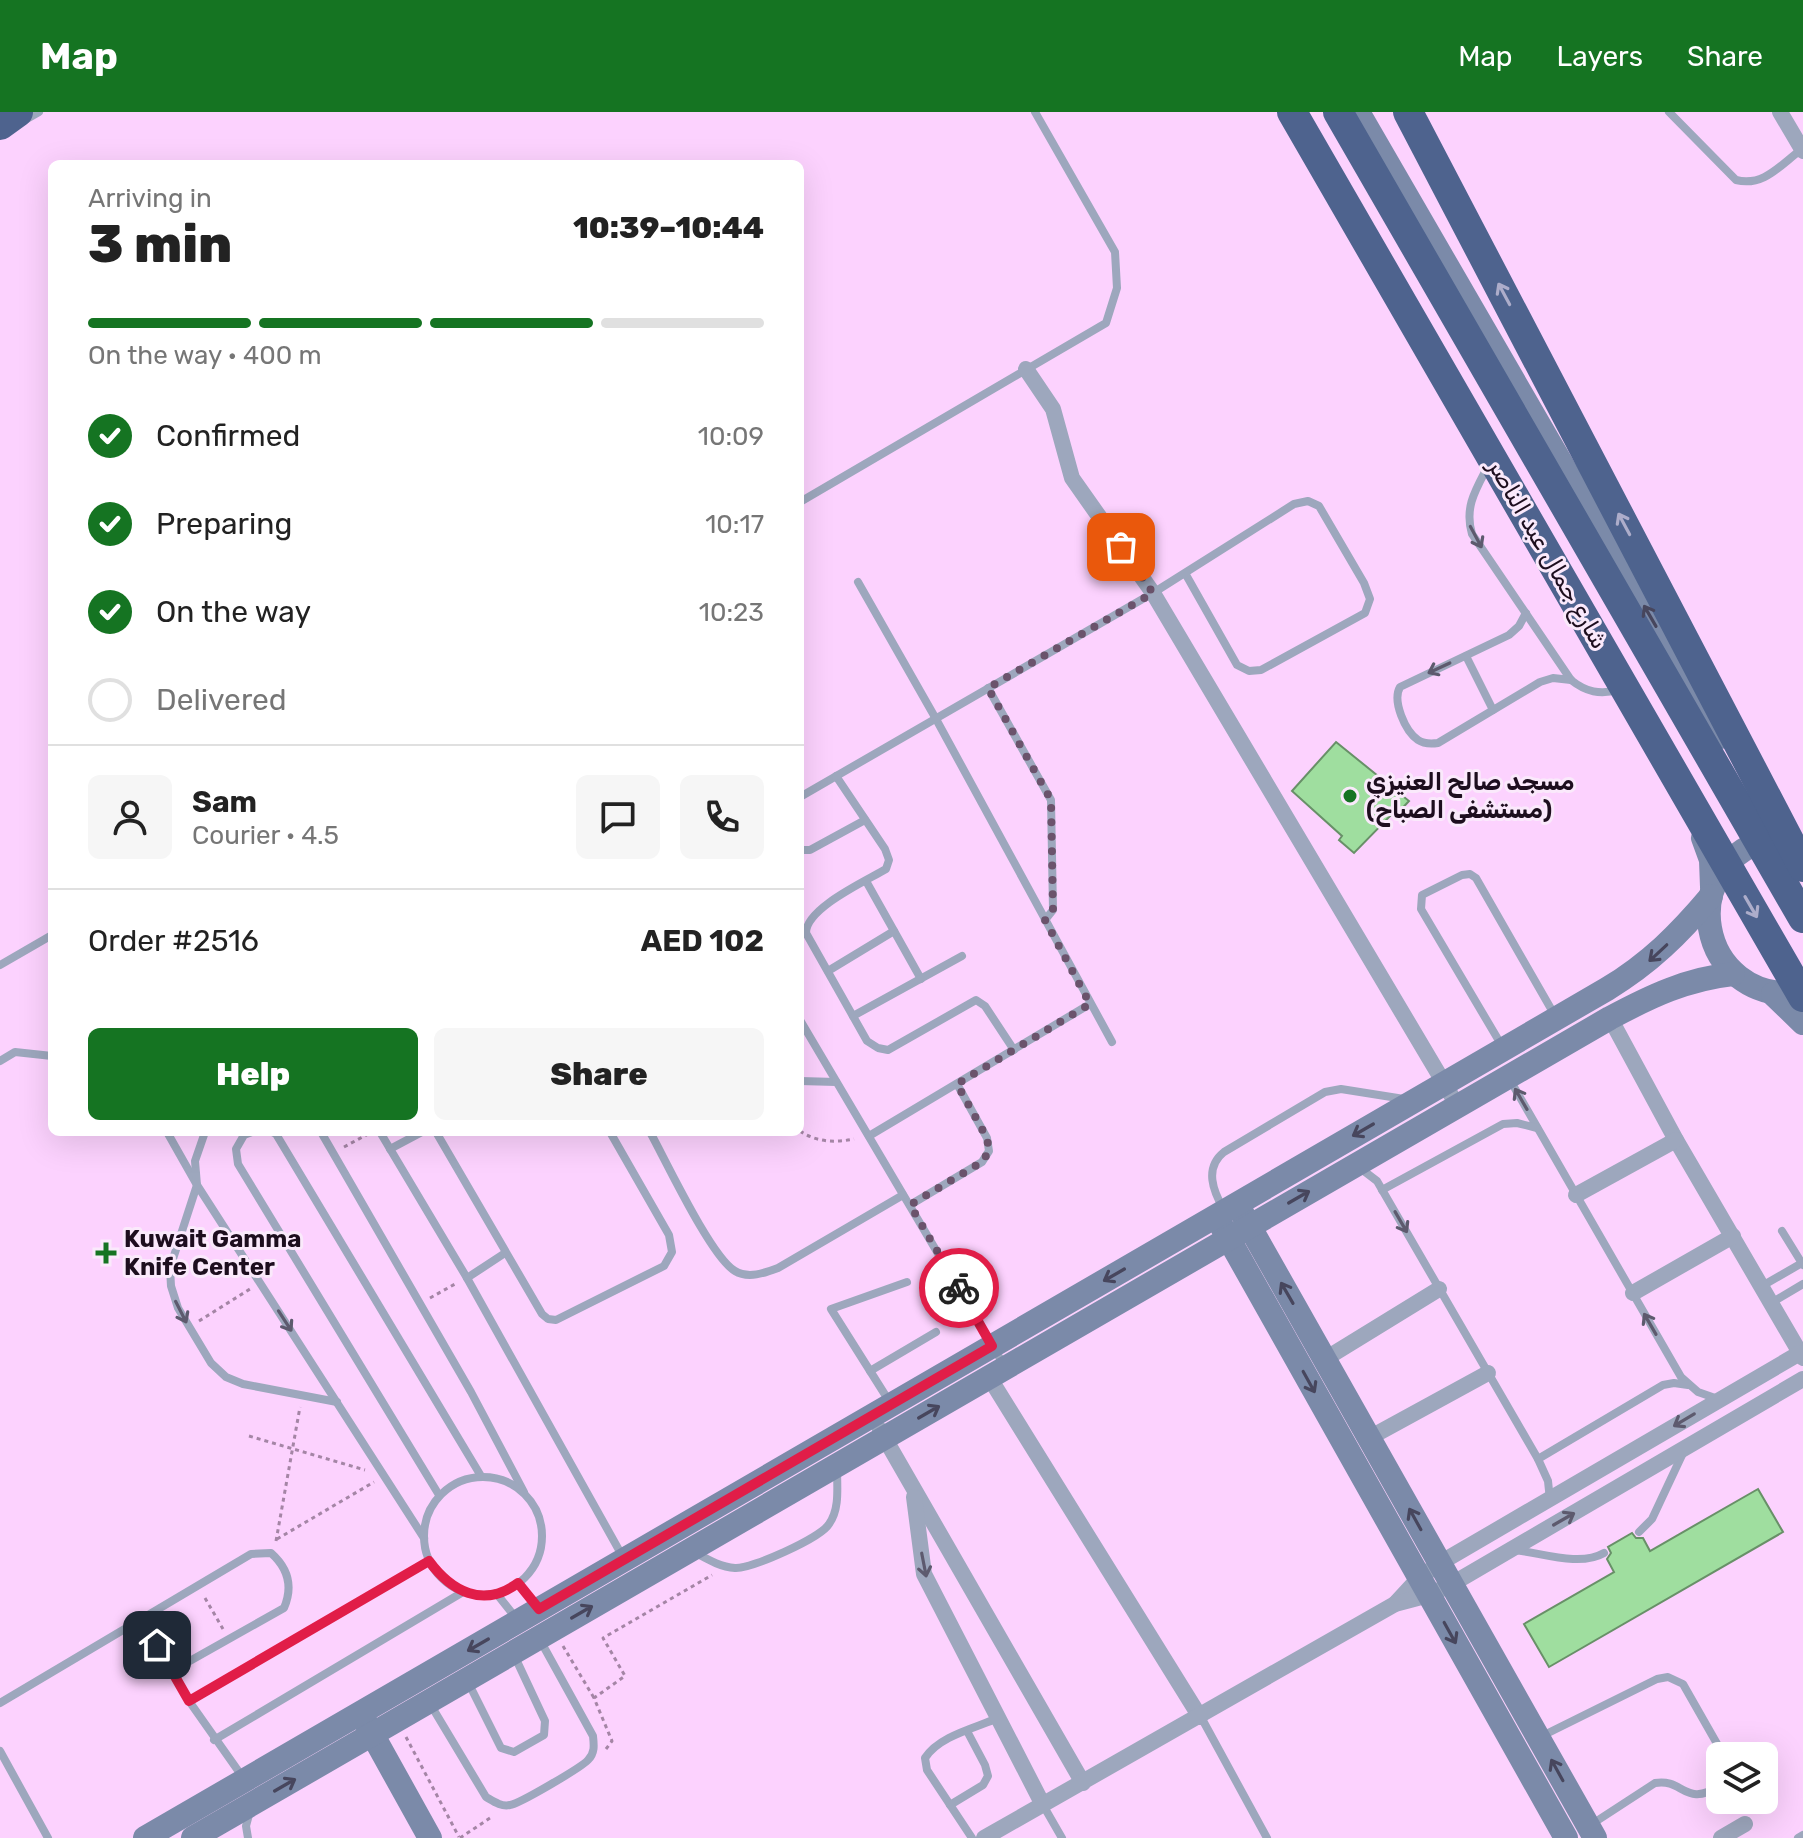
<!DOCTYPE html>
<html lang="en">
<head>
<meta charset="utf-8">
<style>
  :root { --surface:#fff; --page:#f6f6f6; --text:#222; --muted:#767676; --line:#e0e0e0; --accent:#157422 }
  body { margin:0; font-family:Rubik,"Noto Naskh Arabic",sans-serif; background:var(--page); color:var(--text); height:100vh; display:flex; flex-direction:column; font-size:30px; white-space:nowrap }
  * { box-sizing:border-box; margin:0 }
  p { font-size:26px; color:var(--muted) }
  .icon { flex:none; width:44px; height:44px; fill:none; stroke:currentColor; stroke-width:2; stroke-linecap:round; stroke-linejoin:round }
  .map { position:relative; flex:1; overflow:hidden }
  .side { position:absolute; left:48px; top:48px; width:756px; height:976px; display:flex; flex-direction:column; background:var(--surface); border-radius:12px; box-shadow:0 8px 32px #0002 }
  .side>* { flex:none }
  .tools { position:absolute; left:1706px; top:1630px; display:grid; gap:16px }
  .tools a { display:grid; place-items:center; width:72px; height:72px; border-radius:12px; background:var(--surface); box-shadow:0 8px 32px #0002; font-size:40px }
  .pin { position:absolute; display:grid; place-items:center; width:68px; height:68px; color:#fff; margin:-34px; border-radius:16px; box-shadow:0 4px 12px #0006 }
  .courier { position:absolute; display:grid; place-items:center; width:80px; height:80px; margin:-40px; border:6px solid #e11d48; border-radius:50%; background:#fff; color:#222; box-shadow:0 2px 10px #0007 }
  .head em { font-style:normal; font-weight:800 }
  .head div { display:flex; flex-direction:column-reverse }
  .head { display:flex; align-items:center; justify-content:space-between; height:136px; padding:0 40px }
  h1 { font-size:52px; font-weight:800; line-height:60px }
  .bar { display:grid; grid-template-columns:repeat(4,1fr); gap:12px 8px; align-content:center; height:96px; padding:0 40px }
  .bar i { height:10px; border-radius:6px; background:var(--line) }
  .bar .current { background:var(--accent) }
  .bar p { grid-column:span 4 }
  .line { display:flex; align-items:center; gap:20px; padding:0 40px; border-top:2px solid var(--line) }
  .line div { flex:1 }
  .round { display:grid; place-items:center; flex:none; width:84px; height:84px; border-radius:12px; background:var(--page) }
  ol { padding:0 40px; list-style:none }
  li { display:flex; align-items:center; gap:24px; height:88px }
  li p { margin-inline-start:auto }
  li .icon { padding:8px; border-radius:50%; background:var(--accent); color:#fff; stroke-width:4 }
  li:last-child { color:var(--muted) }
  li i { width:44px; height:44px; border:4px solid var(--line); border-radius:50% }
  .action { display:flex; gap:16px; margin-top:auto; padding:16px 40px }
  .action a { flex:1; height:92px; border-radius:12px; background:var(--accent); color:#fff; font-size:32px; font-weight:800; line-height:92px; text-align:center }
  .action a+a { background:var(--page); color:var(--text) }
  header { display:flex; align-items:center; gap:48px; box-sizing:border-box; height:112px; padding:0 40px; background:var(--accent); color:#fff }
  header strong { font-size:38px }
  nav { display:flex; gap:44px; margin-inline-start:auto; font-size:28px }
  .map>svg:first-child { display:block }
</style>
</head>
<body>
<header>
<strong>Map</strong>
<nav><a>Map</a><a>Layers</a><a>Share</a></nav>
</header>
<div class="map">
<svg width="1803" height="1726" viewBox="0 0 1803 1726">
  <rect width="100%" height="100%" fill="#fcd2fe"/>
  <g fill="#9fde9f" stroke="#689068" stroke-width="2">
    <polygon points="1336,630 1409,689 1397,702 1393,701 1354,741 1339,728 1342,724 1292,679"/>
    <polygon points="1758,1377 1783,1420 1549,1555 1524,1512 1614,1460 1607,1447 1611,1441 1608,1435 1632,1421 1636,1426 1643,1426 1650,1439"/>
  </g>
  <g fill="none" stroke-linecap="round" stroke-linejoin="round">
    <g stroke="#a485a5" stroke-width="3" stroke-dasharray="4 4" stroke-linecap="butt">
      <path d="M 800,1019 C 816,1030 835,1031 854,1027"/>
      <polyline points="344,1035 368,1022"/>
      <polyline points="430,1186 455,1172"/>
      <polyline points="199,1209 250,1177"/>
      <polyline points="249,1324 365,1358"/>
      <polyline points="277,1427 374,1370"/>
      <polyline points="276,1429 300,1295"/>
      <polyline points="205,1486 223,1517"/>
      <polyline points="563,1534 594,1586"/>
      <polyline points="406,1625 459,1725"/>
      <polyline points="606,1637 612,1629 594,1586 625,1564 603,1526 712,1463"/>
      <polyline points="460,1726 493,1704"/>
    </g>
    <g stroke="#9da7bd" stroke-width="8">
      <path d="M 1669,0 L 1736,68 C 1764,75 1780,53 1802,37"/>
      <polyline points="25,8 39,0"/>
      <path d="M 1488,354 C 1476,377 1464,395 1472,422 L 1571,568 C 1586,580 1600,583 1618,578"/>
      <polyline points="800,390 1106,211 1117,176 1115,140 1035,0"/>
      <polyline points="858,470 936,607 1112,930"/>
      <path d="M 1526,501 L 1519,514 L 1509,523 L 1400,575 C 1392,589 1405,619 1418,628 C 1424,632 1431,632 1438,631 L 1540,570 L 1553,566 L 1571,568"/>
      <polyline points="1466,544 1493,598"/>
      <polyline points="988,576 1051,688 1053,798 1045,808"/>
      <path d="M 836,664 L 885,737 L 889,748 L 886,757 C 866,769 806,796 806,821 L 867,929 L 878,936 L 888,938 L 976,888 L 985,894 L 1014,938"/>
      <polyline points="800,685 1153,481 1294,392 1308,389 1319,394 1364,471 1370,487 1365,501 1261,558 1249,559 1237,553 1185,461"/>
      <polyline points="800,738 810,738 865,708"/>
      <polyline points="866,769 921,867"/>
      <polyline points="0,853 52,823"/>
      <polyline points="828,859 894,819"/>
      <polyline points="853,904 962,844"/>
      <polyline points="800,908 1005,1255"/>
      <polyline points="1502,934 1421,797 1422,783 1462,763 1470,762 1476,766 1554,902"/>
      <polyline points="0,949 15,940 52,944"/>
      <polyline points="1510,968 1681,1265 1698,1280 1718,1287"/>
      <polyline points="800,969 836,970"/>
      <polyline points="167,1020 197,1073 424,1426"/>
      <polyline points="205,1020 195,1049 197,1073 170,1156 171,1174 178,1196 211,1251 226,1265 243,1272 337,1290"/>
      <polyline points="252,1020 244,1023 236,1037 238,1052 439,1383"/>
      <polyline points="272,1020 276,1022 481,1364"/>
      <polyline points="321,1020 471,1280 524,1380"/>
      <polyline points="380,1020 467,1166 624,1447"/>
      <polyline points="436,1020 542,1202 548,1207 556,1208 664,1154 672,1140 669,1123 610,1020"/>
      <path d="M 650,1020 C 666,1049 711,1145 735,1159 C 748,1167 765,1161 778,1156 L 903,1083"/>
      <polyline points="869,1024 1090,892"/>
      <polyline points="390,1037 422,1020"/>
      <polyline points="1360,1056 1377,1069 1538,1347 1548,1369 1550,1388"/>
      <polyline points="1382,1078 1503,1012 1517,1011 1537,1016"/>
      <polyline points="910,1093 982,1050 989,1039 987,1026 957,972"/>
      <path d="M 1224,1098 C 1213,1079 1204,1056 1224,1040 L 1325,980 L 1341,977 L 1404,987"/>
      <polyline points="1782,1119 1803,1153"/>
      <polyline points="467,1166 505,1141"/>
      <polyline points="1762,1174 1802,1151"/>
      <polyline points="1771,1191 1803,1172"/>
      <polyline points="870,1259 936,1220"/>
      <polyline points="889,1289 831,1197 907,1170"/>
      <polyline points="1538,1347 1663,1273 1674,1271 1688,1273"/>
      <circle cx="483" cy="1424" r="59"/>
      <polyline points="1639,1420 1652,1407 1683,1341"/>
      <path d="M 1515,1438 C 1542,1441 1580,1455 1604,1441"/>
      <path d="M 694,1440 C 707,1447 720,1455 735,1456 C 751,1457 821,1426 829,1412 C 840,1397 837,1375 837,1357"/>
      <polyline points="518,1471 536,1493"/>
      <polyline points="496,1481 516,1506"/>
      <polyline points="142,1507 189,1589 244,1667"/>
      <polyline points="468,1570 501,1636 514,1640 544,1623 545,1609 515,1545"/>
      <polyline points="189,1589 429,1449"/>
      <path d="M 429,1590 L 486,1685 C 493,1689 501,1695 510,1693 C 519,1692 582,1655 588,1648 C 595,1641 594,1633 593,1624 L 540,1528"/>
      <path d="M 0,1591 L 251,1442 L 271,1441 C 289,1457 293,1475 284,1496 L 172,1559"/>
      <polyline points="1201,1605 1267,1726"/>
      <polyline points="1542,1624 1657,1567 1668,1565 1683,1572 1724,1644"/>
      <polyline points="214,1628 463,1480"/>
      <polyline points="0,1639 48,1726"/>
      <polyline points="950,1693 983,1673 988,1664 985,1653 967,1619"/>
      <polyline points="1043,1693 1062,1726"/>
      <path d="M 1589,1714 L 1655,1671 C 1684,1666 1684,1696 1720,1674"/>
      <polyline points="248,1726 246,1714 250,1699"/>
      <path d="M 972,1726 L 927,1658 L 925,1646 C 939,1624 975,1616 998,1606"/>
      <polyline points="1798,1726 1803,1723"/>
    </g>
    <g stroke="#9da7bd" stroke-width="16">
      <polyline points="1780,0 1803,39"/>
      <polyline points="1026,257 1053,297 1072,366 1153,481 1457,993"/>
      <polyline points="1610,906 1676,1028 1803,1246"/>
      <polyline points="1576,1083 1676,1028"/>
      <polyline points="1633,1181 1733,1124"/>
      <polyline points="1325,1247 1439,1177"/>
      <polyline points="989,1265 1200,1605"/>
      <polyline points="880,1318 1083,1671"/>
      <polyline points="1369,1326 1488,1261"/>
      <polyline points="914,1385 924,1462 1043,1693"/>
      <polyline points="1395,1492 1419,1466 1440,1451 1800,1241"/>
      <polyline points="984,1726 1395,1492 1429,1483 1452,1472 1803,1267"/>
      <polyline points="1721,1726 1745,1712"/>
    </g>
    <g stroke="#7b8aa9" stroke-width="24">
      <polyline points="1358,0 1720,625"/>
      <path d="M 1776,725 C 1671,748 1696,893 1803,881"/>
      <polyline points="1703,726 1711,748 1712,775"/>
      <polyline points="1773,882 1803,911"/>
      <polyline points="1242,1101 1595,1726"/>
      <polyline points="1221,1113 1566,1726"/>
      <polyline points="365,1609 430,1726"/>
      <path d="M 145,1726 L 1607,877 C 1650,851 1679,822 1711,784"/>
      <path d="M 193,1726 L 1610,906 C 1651,884 1687,867 1733,862"/>
    </g>
    <g stroke="#4e638e" stroke-width="30">
      <polyline points="1292,0 1803,885"/>
      <polyline points="1338,0 1803,806"/>
      <polyline points="1408,0 1803,755"/>
      <polyline points="0,13 18,0"/>
    </g>
  </g>
  <defs><path id="oneway-shaft" d="M-6 0H5M1.5-3L5.5 0L1.5 3" fill="none" stroke-width="1.6" stroke-linecap="round" stroke-linejoin="round" transform="scale(2)"/></defs>
  <g stroke="#adadca">
    <use href="#oneway-shaft" transform="translate(1504 182) rotate(-118)"/>
    <use href="#oneway-shaft" transform="translate(1624 412) rotate(-118)"/>
    <use href="#oneway-shaft" transform="translate(1751 795) rotate(60)"/>
  </g>
  <g stroke="#5d5a6e">
    <use href="#oneway-shaft" transform="translate(1476 425) rotate(62)"/>
    <use href="#oneway-shaft" transform="translate(1439 556) rotate(155)"/>
    <use href="#oneway-shaft" transform="translate(1521 987) rotate(-120)"/>
    <use href="#oneway-shaft" transform="translate(1401 1110) rotate(60)"/>
    <use href="#oneway-shaft" transform="translate(181 1200) rotate(63)"/>
    <use href="#oneway-shaft" transform="translate(285 1209) rotate(57)"/>
    <use href="#oneway-shaft" transform="translate(1650 1212) rotate(-120)"/>
    <use href="#oneway-shaft" transform="translate(1684 1308) rotate(149)"/>
    <use href="#oneway-shaft" transform="translate(1564 1407) rotate(-30)"/>
    <use href="#oneway-shaft" transform="translate(924 1453) rotate(79)"/>
  </g>
  <g stroke="#47465d">
    <use href="#oneway-shaft" transform="translate(1650 504) rotate(-120)"/>
    <use href="#oneway-shaft" transform="translate(1658 841) rotate(137)"/>
    <use href="#oneway-shaft" transform="translate(1363 1018) rotate(150)"/>
    <use href="#oneway-shaft" transform="translate(1299 1085) rotate(-30)"/>
    <use href="#oneway-shaft" transform="translate(1114 1163) rotate(150)"/>
    <use href="#oneway-shaft" transform="translate(1287 1181) rotate(-120)"/>
    <use href="#oneway-shaft" transform="translate(1309 1270) rotate(61)"/>
    <use href="#oneway-shaft" transform="translate(929 1300) rotate(-30)"/>
    <use href="#oneway-shaft" transform="translate(1415 1407) rotate(-119)"/>
    <use href="#oneway-shaft" transform="translate(582 1500) rotate(-30)"/>
    <use href="#oneway-shaft" transform="translate(1450 1521) rotate(61)"/>
    <use href="#oneway-shaft" transform="translate(478 1533) rotate(150)"/>
    <use href="#oneway-shaft" transform="translate(1557 1658) rotate(-119)"/>
    <use href="#oneway-shaft" transform="translate(285 1673) rotate(-30)"/>
  </g>
  <g fill="none" stroke-linecap="round" stroke-linejoin="round">
    <polyline stroke="#6b536c" stroke-width="8" stroke-dasharray="0 14.4" points="959,1176 910,1093 982,1050 989,1039 987,1026 957,972 1090,892 1045,808 1053,798 1051,688 988,576 1153,481 1121,435"/>
    <path stroke="#e11d48" stroke-width="10" d="M 157,1533 L 189,1589 L 429,1449 C 451,1479 483,1497 518,1471 L 539,1497 L 992,1234 L 959,1176"/>
  </g>
  <g fill="#157422" stroke="#fae9fb" stroke-width="3">
    <circle cx="1350" cy="684" r="8"/>
    <path d="M102 1129h8v8h8v8h-8v8h-8v-8h-8v-8h8z"/>
  </g>
  <g text-anchor="middle" dominant-baseline="central" stroke-width="6" stroke-linejoin="round" paint-order="stroke">
    <g font-size="24" fill="#1d0e1e" stroke="#fae9fb">
      <text transform="translate(1548 442) rotate(60)">شارع جمال عبد الناصر</text>
    </g>
    <g font-size="24" font-weight="bold" fill="#1d0e1e" stroke="#fae9fb" text-anchor="start">
      <text x="1366" y="670">مسجد صالح العنيزي<tspan x="1366" dy="28">(مستشفى الصباح)</tspan></text>
      <text x="124" y="1127">Kuwait Gamma<tspan x="124" dy="28">Knife Center</tspan></text>
    </g>
  </g>
</svg>
<div class="tools">
<a><svg class="icon" aria-label="layers" viewBox="0 0 24 24"><path d="M12 4l9 5-9 5-9-5zM3 14l9 5 9-5"/></svg></a>
</div>
<div class="pin" style="left:1121px;top:435px;background:#ea580c"><svg class="icon" aria-label="bag" viewBox="0 0 24 24"><path d="M5 8h14l-1 12H6zM9 8a3 3 0 0 1 6 0"/></svg></div>
<div class="pin" style="left:157px;top:1533px;background:#1f2937"><svg class="icon" aria-label="home" viewBox="0 0 24 24"><path d="M3 11l9-7 9 7M6 9v11h12V9"/></svg></div>
<div class="courier" style="left:959px;top:1176px"><svg class="icon" aria-label="bike" viewBox="0 0 24 24"><circle cx="6" cy="16" r="4"/><circle cx="18" cy="16" r="4"/><path d="M6 16l4-8h5l3 8M10 8l3 8H6M13 5h3"/></svg></div>
<section class="side">
<div class="head"><div><h1>3 min</h1><p>Arriving in</p></div><em>10:39–10:44</em></div>
<div class="bar"><i class="current"></i><i class="current"></i><i class="current"></i><i></i><p>On the way · 400 m</p></div>
<ol>
<li><svg class="icon" aria-label="check" viewBox="0 0 24 24"><path d="M5 12l5 5 9-10"/></svg>Confirmed<p>10:09</p></li>
<li><svg class="icon" aria-label="check" viewBox="0 0 24 24"><path d="M5 12l5 5 9-10"/></svg>Preparing<p>10:17</p></li>
<li><svg class="icon" aria-label="check" viewBox="0 0 24 24"><path d="M5 12l5 5 9-10"/></svg>On the way<p>10:23</p></li>
<li><i></i>Delivered</li>
</ol>
<div class="line" style="height:144px"><a class="round"><svg class="icon" aria-label="person" viewBox="0 0 24 24"><circle cx="12" cy="8" r="4"/><path d="M4 21q1-7 8-7t8 7"/></svg></a><div><b>Sam</b><p>Courier · 4.5</p></div><a class="round"><svg class="icon" aria-label="chat" viewBox="0 0 24 24"><path d="M4 5h16v11H9l-5 4z"/></svg></a><a class="round"><svg class="icon" aria-label="phone" viewBox="0 0 24 24"><path d="M5 4h4l2 5-3 2q2 4 5 5l2-3 5 2v4C11 20 4 13 5 4z"/></svg></a></div>
<div class="line" style="height:104px"><div>Order #2516</div><b>AED 102</b></div>
<div class="action"><a>Help</a><a>Share</a></div>
</section>
</div>
</body>
</html>
